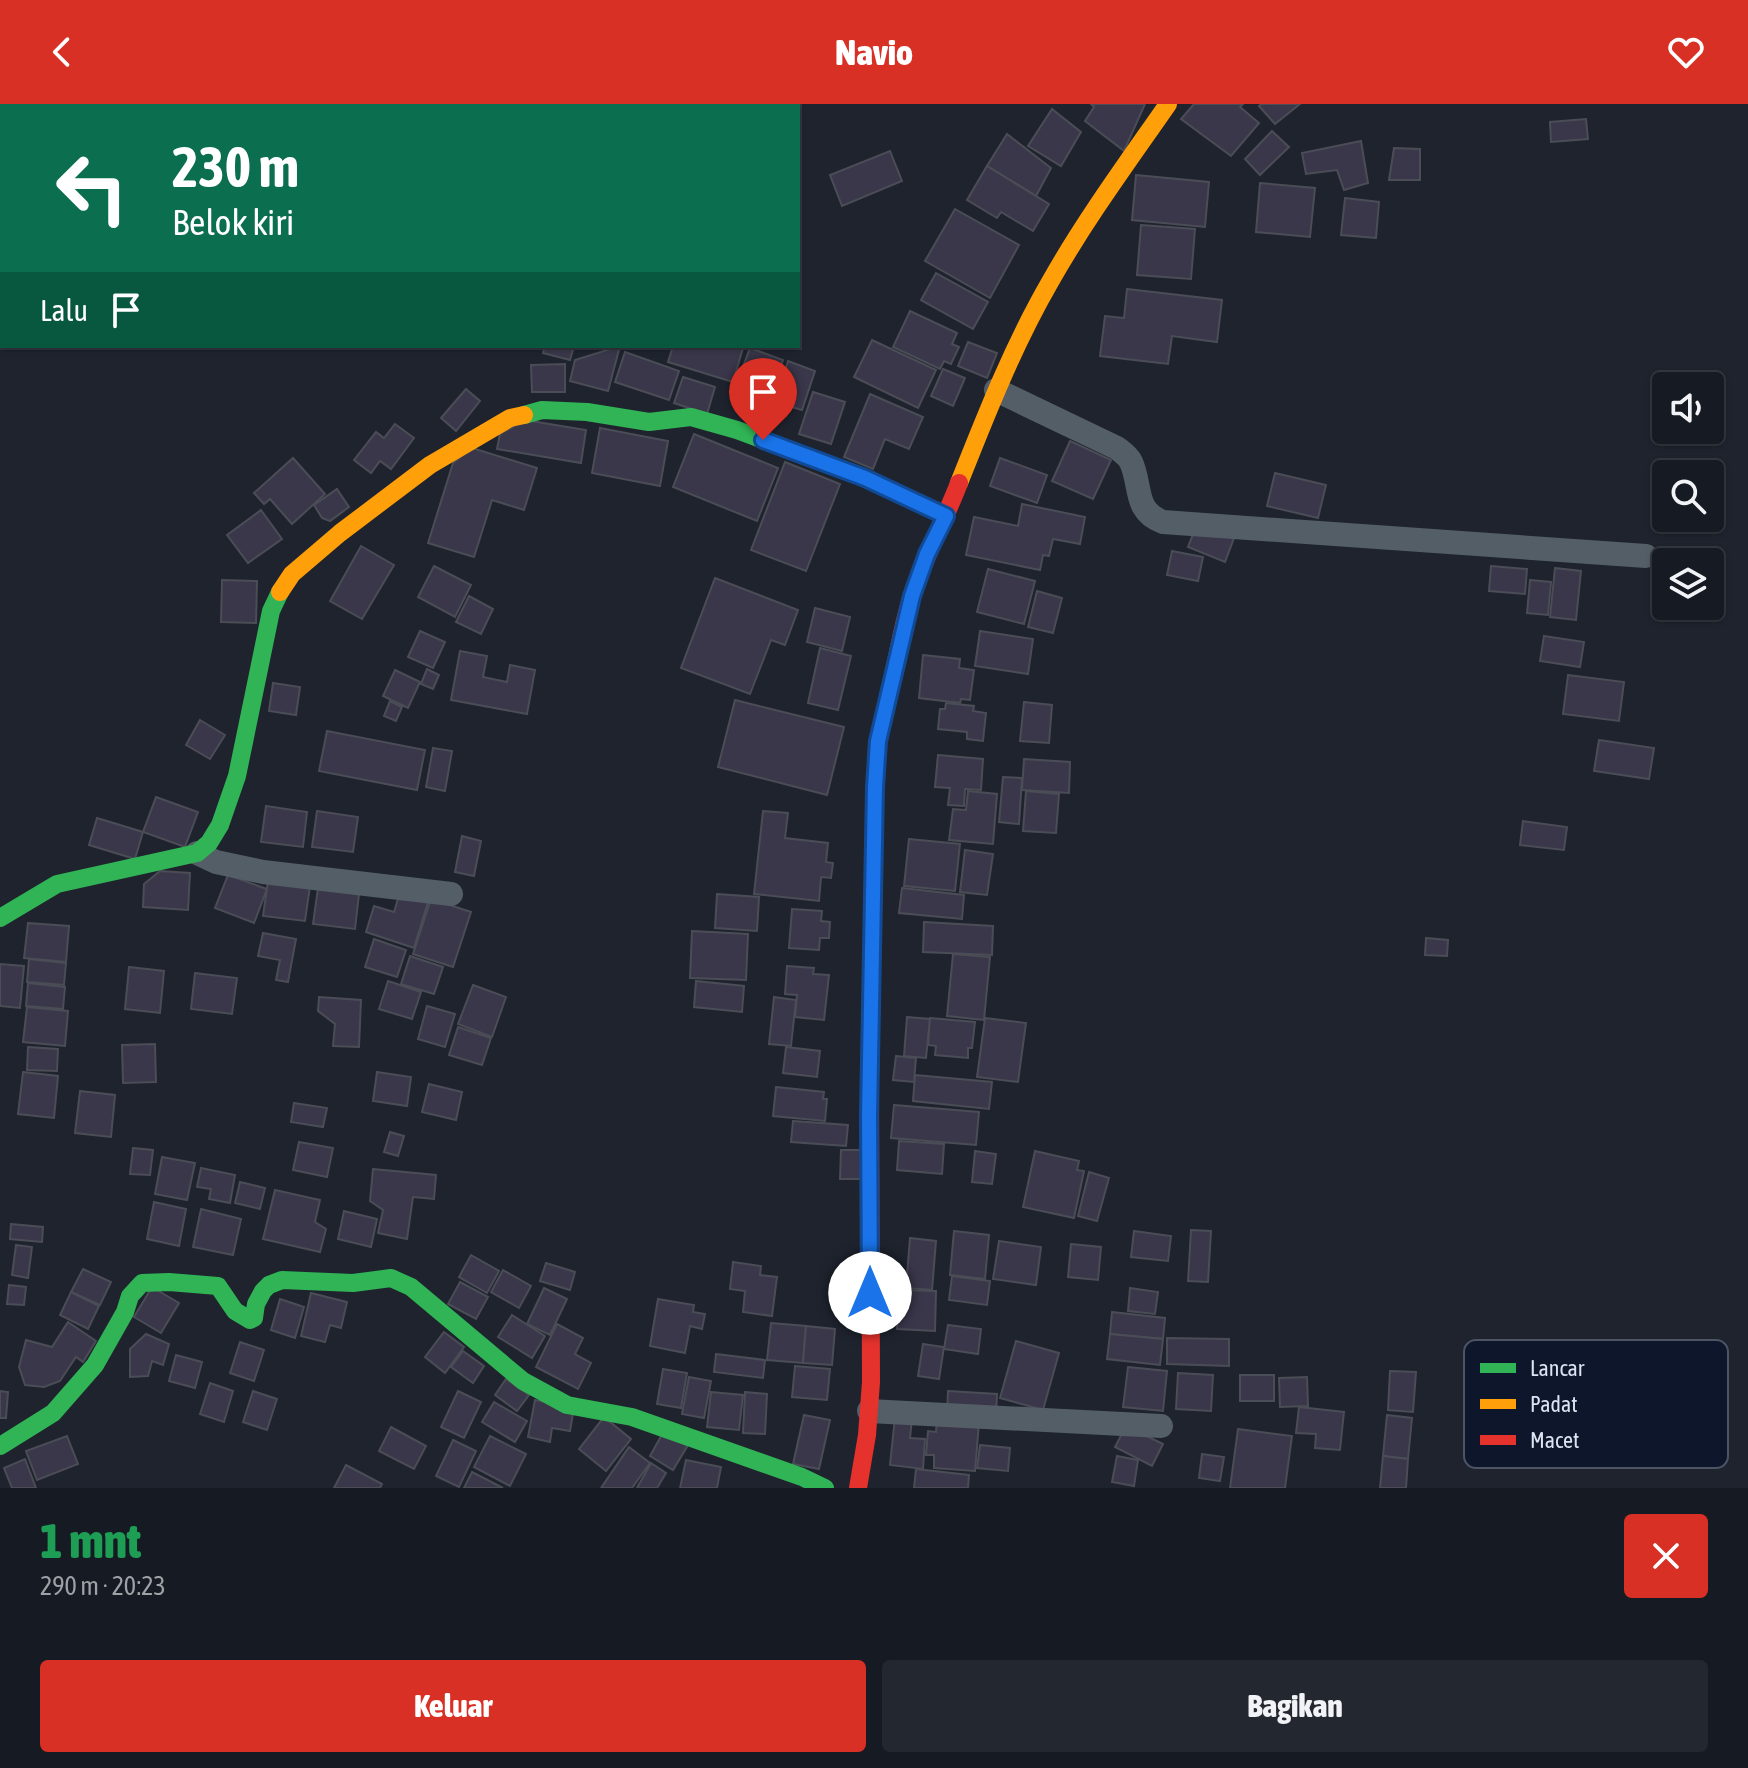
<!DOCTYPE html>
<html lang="id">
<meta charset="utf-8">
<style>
:root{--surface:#161a22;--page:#23272f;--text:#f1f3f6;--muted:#9ea1a5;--line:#353840;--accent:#d93025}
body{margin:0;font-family:"Asap Condensed",sans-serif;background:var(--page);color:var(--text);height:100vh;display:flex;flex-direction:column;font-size:30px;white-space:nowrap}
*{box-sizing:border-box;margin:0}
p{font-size:26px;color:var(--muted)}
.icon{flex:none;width:44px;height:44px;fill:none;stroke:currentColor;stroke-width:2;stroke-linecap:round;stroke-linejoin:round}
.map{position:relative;height:1384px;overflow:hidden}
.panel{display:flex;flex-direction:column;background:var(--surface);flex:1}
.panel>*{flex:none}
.hud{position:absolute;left:0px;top:0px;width:800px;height:244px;box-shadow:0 2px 6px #0004,0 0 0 2px var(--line);background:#0b6e4f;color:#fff;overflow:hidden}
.controls{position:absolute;left:1652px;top:268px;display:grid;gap:16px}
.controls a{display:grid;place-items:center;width:72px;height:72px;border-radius:8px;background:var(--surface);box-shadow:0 2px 6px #0004,0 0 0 2px var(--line);font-size:40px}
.pin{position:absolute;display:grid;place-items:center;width:68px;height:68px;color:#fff;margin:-82px -34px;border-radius:50% 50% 50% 0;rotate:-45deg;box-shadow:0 0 8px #0007}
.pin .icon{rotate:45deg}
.me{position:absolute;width:88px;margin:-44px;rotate:0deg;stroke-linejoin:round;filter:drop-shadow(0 0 6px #0008)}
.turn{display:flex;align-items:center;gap:28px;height:168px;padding:0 40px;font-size:36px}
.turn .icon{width:104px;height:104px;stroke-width:2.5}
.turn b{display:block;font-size:56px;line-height:68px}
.then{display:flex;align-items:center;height:76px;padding:0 40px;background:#0003;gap:16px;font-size:30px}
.round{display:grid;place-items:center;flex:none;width:84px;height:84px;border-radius:8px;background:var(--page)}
.overview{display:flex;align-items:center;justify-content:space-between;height:136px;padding:0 40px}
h1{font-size:48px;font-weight:800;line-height:60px;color:#1e9e55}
.primary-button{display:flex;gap:16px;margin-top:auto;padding:16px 40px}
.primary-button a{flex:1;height:92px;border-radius:8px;background:var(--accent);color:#fff;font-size:32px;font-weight:800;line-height:92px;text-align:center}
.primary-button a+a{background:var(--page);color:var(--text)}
header{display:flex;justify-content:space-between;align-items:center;height:104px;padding:0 40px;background:var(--accent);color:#fff;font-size:36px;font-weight:800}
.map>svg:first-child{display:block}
</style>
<header><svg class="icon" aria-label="back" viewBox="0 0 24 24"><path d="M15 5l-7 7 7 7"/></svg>Navio<svg class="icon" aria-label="heart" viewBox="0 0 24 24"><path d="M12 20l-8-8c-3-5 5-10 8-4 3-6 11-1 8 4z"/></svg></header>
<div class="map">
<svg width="1748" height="1384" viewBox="0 0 1748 1384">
<rect width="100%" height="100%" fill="#1e232e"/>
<!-- building -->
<g fill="#3a374b" stroke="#4b4d56" stroke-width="2">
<polygon points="1091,0 1145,0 1124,47 1085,17 1094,3"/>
<polygon points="1194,0 1243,0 1240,3 1259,19 1231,52 1181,15"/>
<polygon points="1261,0 1300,0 1275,20 1259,2"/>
<polygon points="1052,5 1081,28 1061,62 1028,42"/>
<polygon points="1586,15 1588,35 1551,38 1550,18"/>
<polygon points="1272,27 1289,43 1260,71 1245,55"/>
<polygon points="1007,30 1051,64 1036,92 987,62"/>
<polygon points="1361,37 1368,79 1344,86 1337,66 1306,70 1302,49"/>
<polygon points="1394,44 1420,45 1420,76 1389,76"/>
<polygon points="890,47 902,77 842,102 830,71"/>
<polygon points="987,62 1049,100 1033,127 1001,108 997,114 967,96"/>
<polygon points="1136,71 1209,78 1205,123 1132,116"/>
<polygon points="1260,79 1315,84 1310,133 1256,128"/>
<polygon points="1345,94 1379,98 1376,134 1341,131"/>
<polygon points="955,105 1019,141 990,194 925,157"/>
<polygon points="1141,121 1195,125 1191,175 1137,171"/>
<polygon points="936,169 988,198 973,225 921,196"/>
<polygon points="1127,185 1222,196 1217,238 1172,232 1168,260 1100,252 1105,212 1124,214"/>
<polygon points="910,207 957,229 952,240 959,243 951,260 944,257 940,265 893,243"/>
<polygon points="872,236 936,266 918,304 854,273"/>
<polygon points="968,238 997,249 987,274 958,262"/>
<polygon points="545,242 574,242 570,256 543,249"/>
<polygon points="620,242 608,287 570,277 575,256"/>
<polygon points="673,242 736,242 743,244 733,278 668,258"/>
<polygon points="750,244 783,256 769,296 735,284"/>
<polygon points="625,248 679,267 669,296 615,278"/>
<polygon points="788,257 815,267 802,306 775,298"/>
<polygon points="565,260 565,288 532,288 531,261"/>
<polygon points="943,265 965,274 953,302 931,292"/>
<polygon points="683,273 715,283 707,310 674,299"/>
<polygon points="466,285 480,297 456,327 441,314"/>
<polygon points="813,288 845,298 831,340 799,330"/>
<polygon points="870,290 923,313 909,345 885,335 873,365 844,353"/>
<polygon points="525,316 586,326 581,359 497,345 500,330"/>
<polygon points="395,320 414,334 391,365 380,357 371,369 354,356 376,328 384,334"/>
<polygon points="600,324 668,337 660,382 592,369"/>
<polygon points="694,330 778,364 757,417 673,383"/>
<polygon points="1070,337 1111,356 1093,395 1052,377"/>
<polygon points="472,344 537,364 524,406 492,396 474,453 428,439 453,359"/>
<polygon points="293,354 325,390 292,420 270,395 264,400 254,389"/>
<polygon points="1000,354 1047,371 1037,399 990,382"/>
<polygon points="785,358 840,380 806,467 751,446"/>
<polygon points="1275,369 1326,381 1318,414 1267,402"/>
<polygon points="337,385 349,403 330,417 322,414 314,401"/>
<polygon points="1022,400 1085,413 1080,440 1053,435 1049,452 1043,451 1040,466 966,451 974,413 1018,422"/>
<polygon points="261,406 282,435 248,459 227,431"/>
<polygon points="1197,420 1234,434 1225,458 1188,443"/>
<polygon points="361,442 394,461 362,515 330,497"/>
<polygon points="1172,447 1203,453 1198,477 1167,471"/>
<polygon points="434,462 471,481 455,513 418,493"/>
<polygon points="1491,462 1527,465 1525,490 1489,487"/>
<polygon points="1555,464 1581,467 1576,516 1550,513"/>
<polygon points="988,465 1035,477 1024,520 977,508"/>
<polygon points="715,474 798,506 785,541 771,536 750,590 681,564"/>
<polygon points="222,476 257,477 256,519 221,518"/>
<polygon points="1530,476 1551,478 1548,511 1527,509"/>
<polygon points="1037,487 1062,494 1053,529 1028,523"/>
<polygon points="469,492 493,505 481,530 456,518"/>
<polygon points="815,504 850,513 842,547 807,538"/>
<polygon points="420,527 445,538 433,564 408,553"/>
<polygon points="980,527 1033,535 1028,570 975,562"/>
<polygon points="1544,532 1584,538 1580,563 1540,557"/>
<polygon points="820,544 851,552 838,606 808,599"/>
<polygon points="460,547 487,552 483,573 507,578 510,561 535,566 527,610 451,596"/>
<polygon points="923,551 960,555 959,564 974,566 970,596 961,595 960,599 919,594"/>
<polygon points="427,565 439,571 433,585 421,580"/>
<polygon points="395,566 420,578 408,604 383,592"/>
<polygon points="1568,571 1624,578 1619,617 1563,610"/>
<polygon points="273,579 300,583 296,611 269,607"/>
<polygon points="735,596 844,623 827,691 718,663"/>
<polygon points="390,597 402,603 396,617 384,612"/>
<polygon points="1024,598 1052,601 1049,639 1020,637"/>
<polygon points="946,599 974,602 973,607 986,609 983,637 967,635 967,628 938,625 940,605 945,605"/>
<polygon points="200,616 225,631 210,655 186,641"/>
<polygon points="327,627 425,646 417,686 319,667"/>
<polygon points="1599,636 1654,644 1649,675 1594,667"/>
<polygon points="433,644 452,647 445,687 426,683"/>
<polygon points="938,651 983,655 981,686 965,685 964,702 948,701 950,684 935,683"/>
<polygon points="1024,655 1070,658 1069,689 1022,686"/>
<polygon points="1003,673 1022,674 1019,720 999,718"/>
<polygon points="968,687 997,690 993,740 949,736 953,705 966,706"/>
<polygon points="1026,687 1059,690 1056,729 1023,727"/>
<polygon points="156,693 198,708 185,743 143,728"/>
<polygon points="266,702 307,708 303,743 261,738"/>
<polygon points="317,707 358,713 353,748 312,743"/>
<polygon points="763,707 788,709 785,734 828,739 826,758 833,759 831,774 821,773 819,797 754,790"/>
<polygon points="97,714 143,728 135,755 89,741"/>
<polygon points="1523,717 1567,723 1564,746 1520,741"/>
<polygon points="462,732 481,737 474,772 455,768"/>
<polygon points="909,735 960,740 955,787 904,782"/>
<polygon points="965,746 993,750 987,791 960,788"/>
<polygon points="160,767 190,769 188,806 143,803 144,780"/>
<polygon points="228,771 267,785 254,819 215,804"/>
<polygon points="268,777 310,782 305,817 263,812"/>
<polygon points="318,784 359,790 355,825 313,820"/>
<polygon points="902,784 964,791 962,815 899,809"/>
<polygon points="400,788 428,798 414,844 366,828 374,802 394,808"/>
<polygon points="717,790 759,793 757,827 715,824"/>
<polygon points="431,795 471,808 453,863 413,850"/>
<polygon points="792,805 822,807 821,817 830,818 829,834 820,834 819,846 789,844"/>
<polygon points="924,818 993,822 992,851 923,848"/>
<polygon points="28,819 69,822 66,858 24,854"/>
<polygon points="692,827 748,830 746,876 690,874"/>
<polygon points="263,829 296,835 288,878 276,876 280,856 258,852"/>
<polygon points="1426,834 1448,836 1447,852 1425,851"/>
<polygon points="374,835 406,846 397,873 365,863"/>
<polygon points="953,850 990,853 984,916 947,912"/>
<polygon points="410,852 443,863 434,890 401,880"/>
<polygon points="29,855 66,859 64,881 27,878"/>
<polygon points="0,860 24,862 20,904 0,902"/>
<polygon points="787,862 814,864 813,870 829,871 824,916 795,913 797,891 785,890"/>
<polygon points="129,863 164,867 160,909 125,905"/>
<polygon points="195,869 237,874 232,910 191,905"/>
<polygon points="388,877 421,888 412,915 379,905"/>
<polygon points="696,877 744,882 742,908 694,903"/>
<polygon points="28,879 65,883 63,905 26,902"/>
<polygon points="473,881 506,893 492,933 458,920"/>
<polygon points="319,893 361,896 359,943 333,942 335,920 318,907"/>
<polygon points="774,893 796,896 791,942 769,940"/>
<polygon points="427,902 455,910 445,943 418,935"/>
<polygon points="27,903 68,907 65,942 23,938"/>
<polygon points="907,913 930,915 926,954 904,952"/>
<polygon points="930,914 975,918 972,944 968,944 968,954 935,951 936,942 928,941"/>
<polygon points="985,914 1026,919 1018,978 977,973"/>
<polygon points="458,923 491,934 482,961 449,951"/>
<polygon points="155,940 156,978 123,979 122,941"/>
<polygon points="28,943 58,945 57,967 27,966"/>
<polygon points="786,943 820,947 817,973 783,969"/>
<polygon points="896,952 916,954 914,978 893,976"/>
<polygon points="23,968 58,972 54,1014 18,1010"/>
<polygon points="377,968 411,973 407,1002 373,997"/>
<polygon points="915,971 992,978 989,1005 913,997"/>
<polygon points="429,980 462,988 456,1016 422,1008"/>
<polygon points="776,983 824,988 823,995 827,995 825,1017 773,1012"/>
<polygon points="80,987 115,991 111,1033 75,1029"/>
<polygon points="294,999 327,1004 323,1023 291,1018"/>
<polygon points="894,1001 979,1008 976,1041 891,1034"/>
<polygon points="793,1017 848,1021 846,1042 791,1038"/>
<polygon points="390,1028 404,1032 398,1052 384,1048"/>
<polygon points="899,1037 944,1040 942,1070 897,1066"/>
<polygon points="299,1038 333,1044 327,1073 293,1066"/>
<polygon points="133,1044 153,1046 150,1071 130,1070"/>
<polygon points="841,1046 863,1046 863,1075 840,1075"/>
<polygon points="975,1047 996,1050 992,1080 972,1078"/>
<polygon points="1035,1047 1079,1057 1077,1066 1084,1067 1074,1114 1023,1103"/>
<polygon points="162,1053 195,1059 187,1096 155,1090"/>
<polygon points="201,1064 235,1071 230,1099 209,1095 211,1085 197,1083"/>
<polygon points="373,1065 436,1071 434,1095 413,1093 407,1135 378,1129 383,1106 370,1097"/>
<polygon points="1089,1068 1109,1074 1097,1117 1078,1112"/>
<polygon points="240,1078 265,1084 260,1105 235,1099"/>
<polygon points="275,1086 320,1096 315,1118 326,1125 320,1148 263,1135"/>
<polygon points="154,1098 186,1105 179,1142 147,1135"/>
<polygon points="201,1105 241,1115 233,1151 193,1143"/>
<polygon points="344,1107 377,1115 371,1143 338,1135"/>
<polygon points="11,1120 43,1123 42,1138 10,1135"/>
<polygon points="1191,1126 1211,1127 1208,1178 1188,1177"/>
<polygon points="954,1127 989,1131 985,1175 950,1171"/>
<polygon points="1134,1127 1171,1132 1168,1157 1131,1153"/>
<polygon points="910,1134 936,1137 932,1186 906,1184"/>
<polygon points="999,1137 1041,1143 1036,1181 993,1175"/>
<polygon points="1071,1140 1101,1143 1098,1176 1068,1173"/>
<polygon points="16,1141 32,1143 28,1174 12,1171"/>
<polygon points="471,1151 499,1167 487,1189 459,1173"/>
<polygon points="733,1158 761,1162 760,1171 777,1173 772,1212 743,1208 745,1187 730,1185"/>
<polygon points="546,1159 575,1168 570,1186 540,1177"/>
<polygon points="83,1165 111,1178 100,1201 71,1188"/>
<polygon points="503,1166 531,1182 519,1204 491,1188"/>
<polygon points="952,1172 990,1177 987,1201 949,1196"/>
<polygon points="460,1178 488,1193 476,1215 448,1200"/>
<polygon points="9,1181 26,1183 24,1201 7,1200"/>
<polygon points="152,1183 179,1199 161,1229 134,1213"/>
<polygon points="544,1184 567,1195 550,1231 527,1220"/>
<polygon points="1130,1184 1158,1188 1155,1210 1128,1207"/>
<polygon points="899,1186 936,1187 935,1227 897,1225"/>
<polygon points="71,1188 99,1202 88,1225 60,1211"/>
<polygon points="311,1189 347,1198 341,1224 330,1221 325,1238 301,1232"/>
<polygon points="280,1195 304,1203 295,1234 271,1226"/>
<polygon points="658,1195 694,1201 693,1208 705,1210 702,1225 690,1222 685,1249 650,1242"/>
<polygon points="1112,1208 1165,1214 1163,1235 1110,1230"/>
<polygon points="512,1211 545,1232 532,1254 498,1233"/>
<polygon points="68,1218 96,1237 83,1258 76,1253 60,1277 44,1283 25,1281 19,1263 26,1236 52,1243"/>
<polygon points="771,1219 806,1222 803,1259 767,1256"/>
<polygon points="557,1220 583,1234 575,1250 591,1259 578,1285 536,1263"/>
<polygon points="948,1221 981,1225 978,1250 944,1245"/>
<polygon points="806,1222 835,1225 832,1261 803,1259"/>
<polygon points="444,1228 464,1243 445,1269 425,1253"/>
<polygon points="146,1230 169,1240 163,1261 152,1257 148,1272 130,1273 130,1245"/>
<polygon points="1110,1230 1163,1235 1160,1261 1107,1255"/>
<polygon points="1167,1234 1229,1235 1229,1262 1167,1260"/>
<polygon points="1016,1237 1059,1249 1043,1306 1000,1294"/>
<polygon points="240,1238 264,1246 254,1277 230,1269"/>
<polygon points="923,1240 944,1243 939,1275 918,1272"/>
<polygon points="463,1247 484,1262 473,1279 451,1263"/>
<polygon points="716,1250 765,1256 763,1274 714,1268"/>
<polygon points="176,1251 202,1258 195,1284 169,1277"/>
<polygon points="795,1262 830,1265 827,1296 792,1293"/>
<polygon points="1128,1263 1167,1267 1163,1307 1123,1303"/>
<polygon points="663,1265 687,1269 681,1304 657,1300"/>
<polygon points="1390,1267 1416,1268 1413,1308 1388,1306"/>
<polygon points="1178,1269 1213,1271 1211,1307 1176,1305"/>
<rect x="1240" y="1271" width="34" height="26"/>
<polygon points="689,1273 711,1277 704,1314 682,1310"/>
<polygon points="1307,1273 1308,1302 1280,1303 1279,1274"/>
<polygon points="506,1275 529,1291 517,1307 495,1291"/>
<polygon points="210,1279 233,1287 224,1318 200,1310"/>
<polygon points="0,1287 8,1288 6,1314 0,1314"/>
<polygon points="253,1287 277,1295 267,1326 243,1318"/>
<polygon points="458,1287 481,1298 464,1334 441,1323"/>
<polygon points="948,1287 997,1290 996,1313 947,1310"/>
<polygon points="711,1288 743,1291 739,1326 707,1323"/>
<polygon points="745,1288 767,1290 765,1330 743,1329"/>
<polygon points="535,1296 574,1303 570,1327 552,1324 550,1338 528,1333"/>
<polygon points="494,1298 527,1317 515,1338 482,1318"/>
<polygon points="1299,1303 1344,1308 1340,1346 1315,1344 1316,1330 1296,1329"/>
<polygon points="804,1311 830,1316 819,1365 793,1360"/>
<polygon points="1387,1311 1412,1314 1408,1355 1383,1352"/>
<polygon points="604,1313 631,1335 606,1367 579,1345"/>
<polygon points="895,1313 912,1315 910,1334 925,1335 923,1365 890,1361"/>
<polygon points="937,1316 979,1319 975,1367 934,1364 934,1351 926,1351 928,1327 936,1328"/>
<polygon points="1126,1322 1163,1340 1152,1362 1115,1343"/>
<polygon points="391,1323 426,1342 414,1365 379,1347"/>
<polygon points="1238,1325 1292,1332 1285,1384 1230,1384"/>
<polygon points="664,1327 688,1341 673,1366 650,1352"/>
<polygon points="67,1332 78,1360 37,1376 26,1347"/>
<polygon points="490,1332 526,1350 510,1382 474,1363"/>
<polygon points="453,1336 476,1347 459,1383 436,1372"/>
<polygon points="980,1341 1010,1344 1008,1367 977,1364"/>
<polygon points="629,1343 650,1359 632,1384 601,1384"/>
<polygon points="1202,1350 1224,1353 1220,1377 1199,1374"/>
<polygon points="1117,1352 1138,1356 1134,1382 1112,1378"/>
<polygon points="1383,1352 1408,1355 1406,1384 1380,1384"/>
<polygon points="25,1355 36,1384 12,1384 4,1364"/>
<polygon points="686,1356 721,1363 717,1384 680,1384"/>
<polygon points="651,1359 666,1369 657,1384 637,1384"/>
<polygon points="346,1361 382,1380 380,1384 334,1384"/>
<polygon points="916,1365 969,1371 968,1384 914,1384"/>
<polygon points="472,1368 503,1384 464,1384"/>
</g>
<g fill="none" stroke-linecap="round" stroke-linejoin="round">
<!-- street -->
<g stroke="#535e67" stroke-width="24">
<path d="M 996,286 L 1117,344 C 1122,348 1128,352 1131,358 C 1142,382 1133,407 1163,418 L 1646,452"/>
<polyline points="197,749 216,758 263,768 451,790"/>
<polyline points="869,1307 1161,1322"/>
</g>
<!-- fast -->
<g stroke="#30b455" stroke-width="18">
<polyline points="524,311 542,306 587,308 649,318 691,313 737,326 865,374 946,412"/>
<polyline points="0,814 57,780 197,749 209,739 220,721 237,672 271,507 280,488"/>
<polyline points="0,1342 53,1309 95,1261 125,1208 130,1192 142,1179 169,1178 218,1182 235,1207 250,1216 254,1214 256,1200 263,1187 269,1181 282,1176 353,1179 391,1174 411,1183 523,1277 567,1301 632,1313 802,1373 825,1384"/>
</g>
<!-- slow -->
<g stroke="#ff9f0a" stroke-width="18">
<path d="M 959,379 C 986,311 1013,242 1050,178 C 1085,116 1127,59 1168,0"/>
<polyline points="280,488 292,470 340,429 430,361 510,314 524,311"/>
<polyline points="870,974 875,683 878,637 889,591"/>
</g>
<!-- jam -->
<g stroke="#e5322d" stroke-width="18">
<path d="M 889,591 C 897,557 902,521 913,488 C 926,450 945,416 959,379"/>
<polyline points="858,1384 867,1331 871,1278 870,974"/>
</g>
</g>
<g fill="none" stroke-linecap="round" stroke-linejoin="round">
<!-- route casing -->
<g stroke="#114b97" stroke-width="20">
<polyline id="route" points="763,336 865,374 946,412 927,450 912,492 878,637 875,683 869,1011 870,1189"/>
</g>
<!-- route -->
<use href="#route" stroke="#1a73e8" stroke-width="14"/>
</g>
<!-- legend -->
<rect x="1464" y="1236" width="264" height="128" rx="12" fill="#0e162b" stroke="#4c5466" stroke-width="2"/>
<rect x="1480" y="1259" width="36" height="10" fill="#30b455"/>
<rect x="1480" y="1295" width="36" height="10" fill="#ff9f0a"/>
<rect x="1480" y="1331" width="36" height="10" fill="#e5322d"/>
<g font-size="22" fill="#dce3f1">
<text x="1530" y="1272">Lancar</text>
<text x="1530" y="1308">Padat</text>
<text x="1530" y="1344">Macet</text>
</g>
</svg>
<div class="controls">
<a><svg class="icon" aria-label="sound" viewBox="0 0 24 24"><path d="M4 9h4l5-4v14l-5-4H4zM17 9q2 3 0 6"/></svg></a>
<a><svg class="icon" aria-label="search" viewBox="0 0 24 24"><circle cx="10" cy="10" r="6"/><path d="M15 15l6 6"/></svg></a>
<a><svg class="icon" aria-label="layers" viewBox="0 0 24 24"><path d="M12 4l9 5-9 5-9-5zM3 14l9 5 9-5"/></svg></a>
</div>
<div class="pin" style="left:763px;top:336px;background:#d93025"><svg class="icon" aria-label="arrive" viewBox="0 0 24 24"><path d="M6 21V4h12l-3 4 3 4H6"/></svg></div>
<svg class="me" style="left:870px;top:1189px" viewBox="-20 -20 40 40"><circle r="19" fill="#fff"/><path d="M0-13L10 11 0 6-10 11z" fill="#1a73e8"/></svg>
<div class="hud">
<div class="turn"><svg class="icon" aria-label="left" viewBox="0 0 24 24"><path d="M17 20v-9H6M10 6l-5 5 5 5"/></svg><div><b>230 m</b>Belok kiri</div></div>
<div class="then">Lalu<svg class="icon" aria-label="arrive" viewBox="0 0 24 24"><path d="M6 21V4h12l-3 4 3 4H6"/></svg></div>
</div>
</div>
<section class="panel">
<div class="overview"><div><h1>1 mnt</h1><p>290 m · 20:23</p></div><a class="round" style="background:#d93025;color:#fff"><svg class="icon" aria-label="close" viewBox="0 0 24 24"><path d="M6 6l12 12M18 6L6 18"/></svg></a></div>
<div class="primary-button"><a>Keluar</a><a>Bagikan</a></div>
</section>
